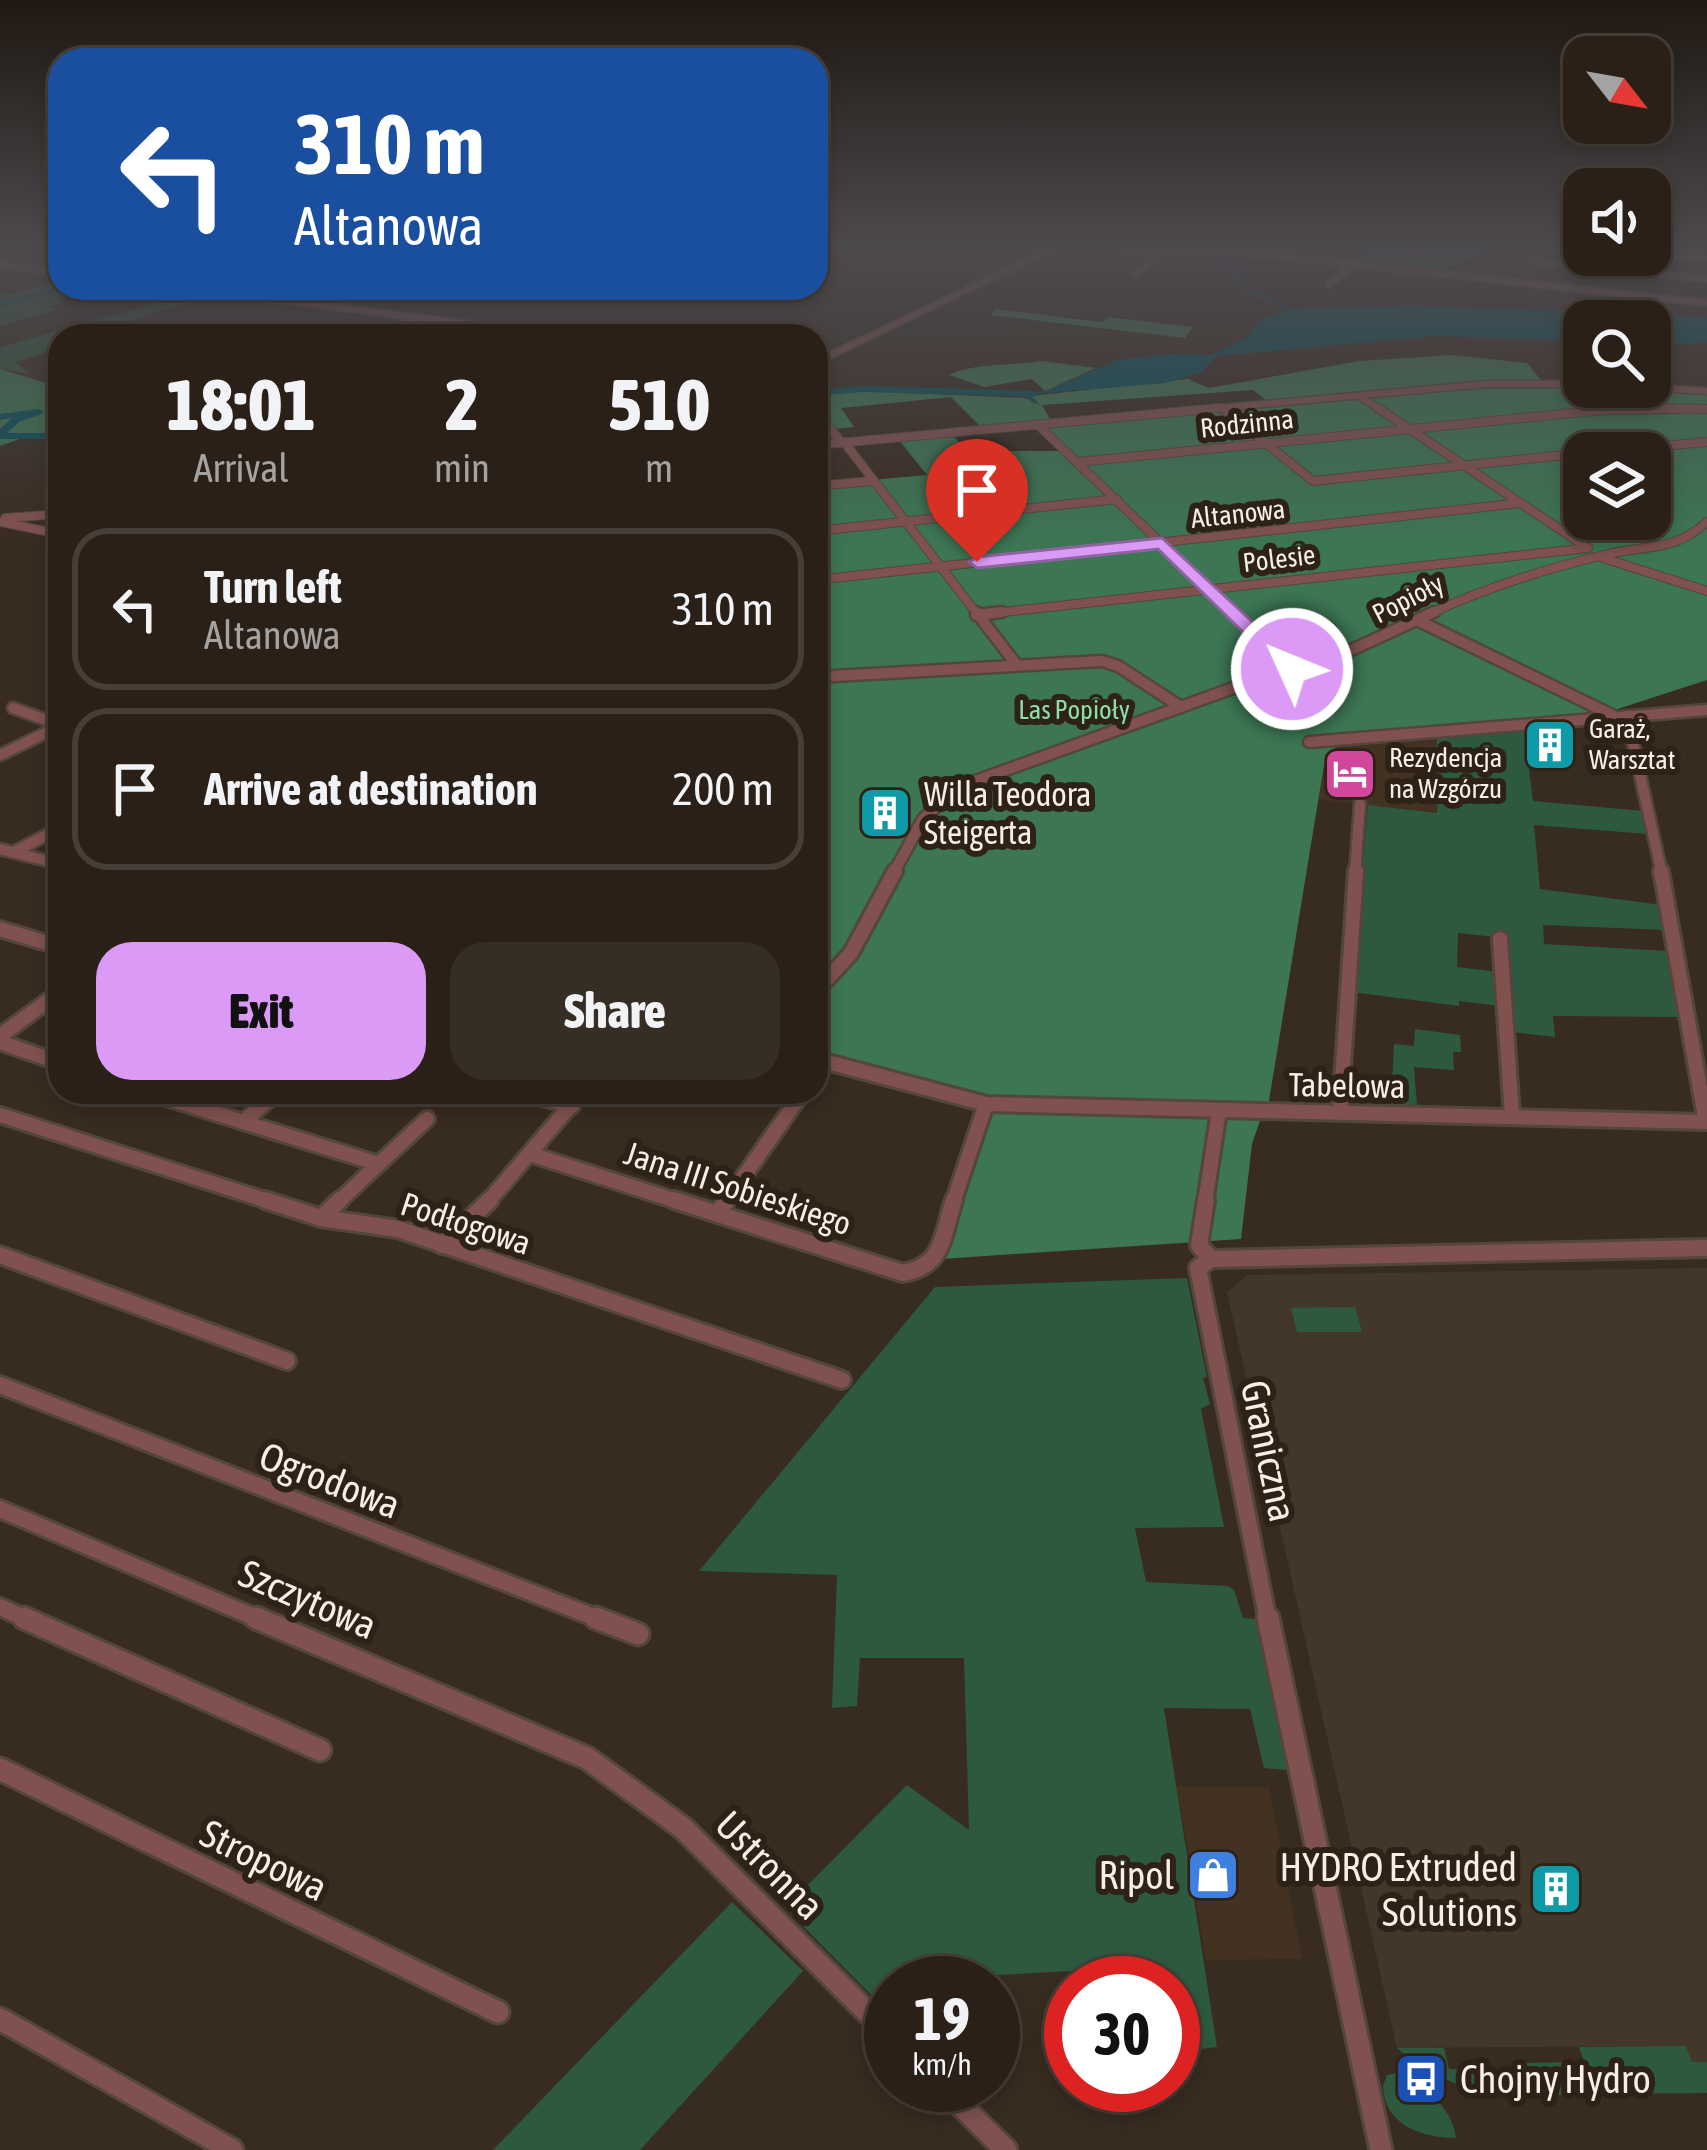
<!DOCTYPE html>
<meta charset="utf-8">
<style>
:root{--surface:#2a2018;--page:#362d25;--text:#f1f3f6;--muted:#a5a3a2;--line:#463e37;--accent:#da9af6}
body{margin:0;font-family:"Asap Condensed",sans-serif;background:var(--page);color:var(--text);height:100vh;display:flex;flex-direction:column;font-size:45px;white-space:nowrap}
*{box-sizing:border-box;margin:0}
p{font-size:39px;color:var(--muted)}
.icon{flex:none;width:66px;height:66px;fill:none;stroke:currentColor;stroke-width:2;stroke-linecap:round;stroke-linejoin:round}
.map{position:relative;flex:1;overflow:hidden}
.drawer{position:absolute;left:48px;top:324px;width:780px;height:780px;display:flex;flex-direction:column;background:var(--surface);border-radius:36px;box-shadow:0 6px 18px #0003,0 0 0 3px var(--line)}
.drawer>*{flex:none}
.banner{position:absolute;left:48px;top:48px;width:780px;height:252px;border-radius:36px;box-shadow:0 6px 18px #0003,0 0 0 3px var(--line);background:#1a4fa0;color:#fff;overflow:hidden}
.needle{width:78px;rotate:121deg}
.buttons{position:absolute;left:1563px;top:36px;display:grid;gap:24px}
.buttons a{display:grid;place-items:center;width:108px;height:108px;border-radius:24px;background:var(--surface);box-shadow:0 6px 18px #0003,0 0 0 3px var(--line);font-size:60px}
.speed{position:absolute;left:864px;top:1956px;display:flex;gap:24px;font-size:60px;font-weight:700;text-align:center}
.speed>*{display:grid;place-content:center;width:156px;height:156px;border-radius:50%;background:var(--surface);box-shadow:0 6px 18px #0003,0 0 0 3px var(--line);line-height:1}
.speed small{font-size:30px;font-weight:400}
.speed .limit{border:18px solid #d22;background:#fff;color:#111}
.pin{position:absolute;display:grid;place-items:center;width:102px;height:102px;color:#fff;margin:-123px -51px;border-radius:50% 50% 50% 0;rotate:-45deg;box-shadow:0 0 12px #0007}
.pin .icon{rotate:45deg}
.me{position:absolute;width:132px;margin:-66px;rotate:314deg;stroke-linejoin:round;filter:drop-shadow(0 0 9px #0008)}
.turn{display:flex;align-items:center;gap:42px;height:252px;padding:0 48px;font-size:54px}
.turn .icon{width:156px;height:156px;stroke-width:2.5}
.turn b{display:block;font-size:84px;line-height:102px}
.eta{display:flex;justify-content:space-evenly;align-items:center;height:204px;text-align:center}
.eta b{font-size:72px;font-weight:800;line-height:84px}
.primary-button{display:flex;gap:24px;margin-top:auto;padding:24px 48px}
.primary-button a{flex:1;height:138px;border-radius:36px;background:var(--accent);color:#111;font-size:48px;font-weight:800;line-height:138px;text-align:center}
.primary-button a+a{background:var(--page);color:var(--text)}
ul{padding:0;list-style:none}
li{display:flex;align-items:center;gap:36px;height:162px;margin:0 24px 18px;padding:0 24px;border:6px solid var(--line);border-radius:36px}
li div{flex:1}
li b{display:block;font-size:45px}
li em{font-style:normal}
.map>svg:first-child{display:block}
</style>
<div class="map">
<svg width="1707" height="2150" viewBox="0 0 1707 2150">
<rect width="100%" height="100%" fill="#382b20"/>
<!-- built -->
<g fill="#433221">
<polygon points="1437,736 1437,813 1306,798 1310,745"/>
<polygon points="1177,1787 1269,1787 1302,1959 1206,1960"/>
</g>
<!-- industrial -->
<polygon fill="#433729" points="1707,1268 1707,2062 1692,2062 1686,2046 1397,2048 1227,1292 1248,1275"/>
<!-- green -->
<g fill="#2d5a3f">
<polygon points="60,280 60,288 84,288 62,294 68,297 59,300 63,303 49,307 55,310 0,326 0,293 12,294"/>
<polygon points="198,292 216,294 128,321 136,324 98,336 60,336 60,348 15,362 30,374 0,369 0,347"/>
<polygon points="1524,727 1533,801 1643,811 1647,834 1534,825 1540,889 1662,905 1665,930 1543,925 1544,944 1669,951 1683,1017 1553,1016 1555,1037 1512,1032 1505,938 1458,933 1457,967 1499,972 1500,1006 1459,1001 1459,1006 1352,992 1368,805 1437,813 1437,736"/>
<polygon points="1415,1029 1460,1035 1461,1052 1453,1052 1454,1070 1414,1067 1417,1107 1391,1105 1394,1044 1414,1046"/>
<polygon points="1187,1278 1207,1377 1203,1378 1210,1404 1201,1409 1224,1527 1135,1528 1146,1582 1228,1586 1234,1590 1243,1618 1255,1619 1288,1770 1264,1768 1250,1709 1164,1708 1217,2047 1173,2052 1173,1983 1092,1983 1090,1970 982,1976 981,1983 891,1983 891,2015 785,1908 907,1785 969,1830 964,1658 860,1658 857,1706 832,1708 837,1575 699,1571 935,1287"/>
<polygon points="1355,1307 1362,1332 1297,1332 1291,1308"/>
<polygon points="732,1902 803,1971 640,2150 493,2150"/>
<polygon points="1686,2046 1692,2062 1707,2062 1707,2093 1595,2094 1579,2047"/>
<polygon points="1397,2048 1444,2048 1449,2069 1474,2069 1481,2094 1433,2074 1434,2068 1420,2061 1413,2062"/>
<polygon points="1575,2062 1585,2095 1533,2095 1523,2063"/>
<path d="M 1397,2073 C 1424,2087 1452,2106 1456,2138 C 1422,2138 1384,2125 1383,2086 L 1387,2075 Z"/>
</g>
<!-- forest -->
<g fill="#3c7653" fill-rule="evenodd">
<polygon points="1373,249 1490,249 1441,271 1354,263"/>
<polygon points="996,309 1102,322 1109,317 1193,327 1185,338 990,315"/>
<path d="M 1453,355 L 1527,363 L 1545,385 L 1707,394 L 1707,680 L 1599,715 L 1344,735 L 1324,765 L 1268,1107 L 980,1101 L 816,1056 L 816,485 L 927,475 L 899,440 L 954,436 L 966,451 L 1068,451 L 1046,428 L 1274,406 L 1253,390 L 1042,405 L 1051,421 L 982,428 L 951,397 L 841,408 L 854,427 L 834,429 L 816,404 L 816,395 L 863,391 L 1025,398 L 1040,405 L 1031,396 L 1188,379 L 1209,388 L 1359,361 ZM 1584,453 L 1650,453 L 1650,519 L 1584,519 Z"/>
<path d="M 1041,361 L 1096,368 L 1045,391 L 1032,379 L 984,387 L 949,375 C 973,363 1013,366 1041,361 Z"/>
<polygon points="0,369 60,387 60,438 28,436 0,446"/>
<polygon points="990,1107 1262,1115 1252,1144 1241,1239 941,1259"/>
</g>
<!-- water -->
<path fill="#05505a" d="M 1412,306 C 1511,309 1608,311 1707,318 L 1707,343 L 1650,345 L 1650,321 L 1584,321 L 1584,341 L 1436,336 L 1216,356 L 1202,372 L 1165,383 L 1009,396 L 1045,391 L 1118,360 L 1171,354 L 1212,355 L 1246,338 L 1258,321 L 1291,308 Z"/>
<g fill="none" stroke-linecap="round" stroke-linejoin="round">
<!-- stream -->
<g stroke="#05505a" stroke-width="3">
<polyline points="1223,257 1249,292 1285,306"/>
<polyline points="0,305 60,288"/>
<polyline points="1028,396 1034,402"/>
</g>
<!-- river -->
<g fill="#05505a" fill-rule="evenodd">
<polygon points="863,386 1033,391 1038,394 1033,397 863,392 816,396 816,390"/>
<polygon points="39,409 44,412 42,414 19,422 7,433 60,433 60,439 0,439 0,429 12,418 0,420 0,414"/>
</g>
<!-- minor-far5 casing -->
<g stroke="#53463c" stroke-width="9">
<g id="minor-far5">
<polyline points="1122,249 1270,255 1707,303"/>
<polyline points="1650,253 1707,258"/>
<polyline points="1533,261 1707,279"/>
<polyline points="0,264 60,272"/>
<polyline points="1406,269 1417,249"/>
<polyline points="1135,275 1161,253"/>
<polyline points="1329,285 1353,263"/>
<polyline points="185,288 566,336"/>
<polyline points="367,336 413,320"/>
<polyline points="816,362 1052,249"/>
<polyline points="1633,387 1707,391"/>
<polyline points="1359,396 1382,411"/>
<polyline points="1222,408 1226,411"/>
<polyline points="1186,411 1486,384 1584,384"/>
<polyline points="1592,411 1707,409"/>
</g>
</g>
<!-- minor-far4 casing -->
<g stroke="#53463c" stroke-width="10">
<g id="minor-far4">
<polyline points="1222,408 1313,481 1584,453"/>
<polyline points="1378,408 1585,546"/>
<polyline points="1653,408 1707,409"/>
<polyline points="816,410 842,443"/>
<polyline points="1038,425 1236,615"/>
<polyline points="844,442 978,615"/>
<polyline points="816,445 1219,408"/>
<polyline points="1585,453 1707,442"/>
<polyline points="1078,462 1623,408"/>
<polyline points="816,486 872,481"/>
<polyline points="50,514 59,480"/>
<polyline points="5,518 60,514"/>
<polyline points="0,522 60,534"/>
<polyline points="816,531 1117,499"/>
<polyline points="1603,558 1707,591"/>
<polyline points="816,580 1521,503"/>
<polyline points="976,615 1588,548"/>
<path d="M 1427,615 C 1483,589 1544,569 1604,555 C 1646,544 1672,553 1707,522"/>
</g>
</g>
<!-- minor-far3 casing -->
<g stroke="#53463c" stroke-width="15">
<g id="minor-far3">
<polyline points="976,612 1016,664"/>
<polyline points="1233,612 1292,669"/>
<polyline points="976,615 1002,612"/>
<polyline points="1417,620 1612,715"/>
<polyline points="816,677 1102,661 1118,666 1181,707"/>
<polyline points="13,708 60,725"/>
<polyline points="1627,716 1662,874"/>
<polyline points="1309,742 1707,710"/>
<polyline points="0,755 60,726"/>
<polyline points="0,849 60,864"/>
<polyline points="14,852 60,828"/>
<polyline points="893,874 923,819 956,788 1236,687 1334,658 1434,612"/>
<polyline points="1355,874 1360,804"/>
</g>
</g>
<!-- minor-far2 casing -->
<g stroke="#53463c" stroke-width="20">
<g id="minor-far2">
<polyline points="1661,871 1706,1122"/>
<polyline points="0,929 60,947"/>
<polyline points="1500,939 1512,1116"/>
<polyline points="816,991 851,953 895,871"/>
<polyline points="0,1036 60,992"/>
<polyline points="0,1042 60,1063"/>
<polyline points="816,1059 986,1104 1707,1122"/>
<polyline points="147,1092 379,1164"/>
<polyline points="522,1092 572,1106"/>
<polyline points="1340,1111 1356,871"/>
<polyline points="0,1115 274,1203"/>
<polyline points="243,1122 277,1092"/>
<polyline points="533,1155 683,1203"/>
<polyline points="337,1203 427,1119"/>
<polyline points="487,1203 582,1092"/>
<polyline points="725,1203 803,1092"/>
<polyline points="953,1203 986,1104"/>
<polyline points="1205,1203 1219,1110"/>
</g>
</g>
<!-- minor-far1 casing -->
<g stroke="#53463c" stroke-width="22">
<g id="minor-far1">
<polyline points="265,1200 321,1218 398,1229 842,1380"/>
<path d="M 674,1200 L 903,1273 C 944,1266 942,1236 954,1200"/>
<polyline points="1206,1200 1199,1245 1211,1259"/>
<polyline points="718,1213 727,1200"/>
<polyline points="321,1218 340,1200"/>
<polyline points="442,1245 490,1200"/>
<polyline points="0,1255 287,1361"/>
<polyline points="0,1385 604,1621"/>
<polyline points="0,1509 263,1621"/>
<polyline points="0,1607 31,1621"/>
<polyline points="1268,1621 1198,1268 1211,1259 1707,1248"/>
</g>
</g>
<!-- minor casing -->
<g stroke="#53463c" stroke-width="27">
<g id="minor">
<polyline points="24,1618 320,1750"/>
<polyline points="256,1618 587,1758 683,1828 891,2036"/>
<polyline points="596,1618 638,1634"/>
<polyline points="1268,1618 1381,2150"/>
<polyline points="0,1769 498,2012"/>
<polyline points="0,2019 232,2150"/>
<polyline points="940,2085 1006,2150"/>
</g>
</g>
<!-- minor-far5 -->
<use href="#minor-far5" stroke="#80514f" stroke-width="6"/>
<!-- minor-far4 -->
<use href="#minor-far4" stroke="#80514f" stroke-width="8"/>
<!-- minor-far3 -->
<use href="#minor-far3" stroke="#80514f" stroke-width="10"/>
<!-- minor-far2 -->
<use href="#minor-far2" stroke="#80514f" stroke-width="14"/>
<!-- minor-far1 -->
<use href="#minor-far1" stroke="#80514f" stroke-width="16"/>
<!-- minor -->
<use href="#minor" stroke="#80514f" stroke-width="21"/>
</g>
<!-- sky -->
<linearGradient id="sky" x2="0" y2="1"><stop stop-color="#1f1812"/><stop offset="0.45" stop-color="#4d4a4e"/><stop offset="1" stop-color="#4d4a4e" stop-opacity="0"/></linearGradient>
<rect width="1707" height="550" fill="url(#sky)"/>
<!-- route -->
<polygon fill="#da9af6" stroke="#8e64a0" stroke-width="3" points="1162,538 1299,665 1299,673 1285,673 1158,549 977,568 969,562 977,557"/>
<!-- icons -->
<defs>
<g id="building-square" transform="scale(2.7)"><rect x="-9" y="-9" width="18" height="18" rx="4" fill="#0f9aa8" stroke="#2e2217"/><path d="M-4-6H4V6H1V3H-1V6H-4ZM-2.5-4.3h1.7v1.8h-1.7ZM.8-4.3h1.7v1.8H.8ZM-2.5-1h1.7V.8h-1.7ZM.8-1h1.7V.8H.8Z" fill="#fff"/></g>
<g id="hotel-square" transform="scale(2.7)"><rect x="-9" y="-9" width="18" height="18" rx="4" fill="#d1479c" stroke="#2e2217"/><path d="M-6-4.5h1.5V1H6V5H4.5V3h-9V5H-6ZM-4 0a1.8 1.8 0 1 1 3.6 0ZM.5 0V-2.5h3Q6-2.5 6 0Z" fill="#fff"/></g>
<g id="shop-square" transform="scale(2.7)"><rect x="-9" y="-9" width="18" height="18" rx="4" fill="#3f7fe0" stroke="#2e2217"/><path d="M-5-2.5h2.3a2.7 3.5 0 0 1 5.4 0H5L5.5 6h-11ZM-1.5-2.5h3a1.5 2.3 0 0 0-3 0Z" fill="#fff"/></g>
<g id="bus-square" transform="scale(2.7)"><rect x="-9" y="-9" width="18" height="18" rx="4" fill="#1a4fb4" stroke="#2e2217"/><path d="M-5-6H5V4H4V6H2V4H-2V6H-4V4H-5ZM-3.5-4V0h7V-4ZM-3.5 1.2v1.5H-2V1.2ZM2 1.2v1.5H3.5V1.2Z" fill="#fff"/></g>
</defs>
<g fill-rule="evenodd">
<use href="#building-square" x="1550" y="745"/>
<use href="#hotel-square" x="1350" y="774"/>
<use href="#building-square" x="885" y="813"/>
<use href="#shop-square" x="1213" y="1875"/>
<use href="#building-square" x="1556" y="1889"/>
<use href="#bus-square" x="1421" y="2079"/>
</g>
<g text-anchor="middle" stroke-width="12" stroke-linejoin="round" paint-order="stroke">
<!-- far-street labels -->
<g font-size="27" fill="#f7eee7" stroke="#2e2217">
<text transform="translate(1247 424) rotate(-6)" y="9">Rodzinna</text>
<text transform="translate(1238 514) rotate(-6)" y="9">Altanowa</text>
<text transform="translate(1279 559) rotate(-7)" y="9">Polesie</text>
<text transform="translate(1408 599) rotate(-27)" y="9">Popioły</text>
</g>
<!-- far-park labels -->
<g font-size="27" fill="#8adfa9" stroke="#2e2217">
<text x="1074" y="719">Las Popioły</text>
</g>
<!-- far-poi labels -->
<g font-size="27" fill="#f7eee7" stroke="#2e2217" text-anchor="start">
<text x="1589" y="738">Garaż,<tspan x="1589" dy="31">Warsztat</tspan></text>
<text x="1389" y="767">Rezydencja<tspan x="1389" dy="31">na Wzgórzu</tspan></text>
</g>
<!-- poi labels -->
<g font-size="33" fill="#f7eee7" stroke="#2e2217" text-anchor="start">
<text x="924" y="806">Willa Teodora<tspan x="924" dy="38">Steigerta</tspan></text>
</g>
<!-- street labels -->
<g font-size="33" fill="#f7eee7" stroke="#2e2217">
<text transform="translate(1347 1085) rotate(1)" y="12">Tabelowa</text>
<text transform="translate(738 1188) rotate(18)" y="12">Jana III Sobieskiego</text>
<text transform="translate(466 1223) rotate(18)" y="12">Podłogowa</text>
</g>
<!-- near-street labels -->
<g font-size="39" fill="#f7eee7" stroke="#2e2217">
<text transform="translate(1269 1451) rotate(78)" y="14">Graniczna</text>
<text transform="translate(330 1480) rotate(21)" y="14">Ogrodowa</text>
<text transform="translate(308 1599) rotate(23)" y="14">Szczytowa</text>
<text transform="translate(264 1860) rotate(26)" y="14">Stropowa</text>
<text transform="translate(770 1865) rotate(45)" y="14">Ustronna</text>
</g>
<!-- near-poi labels -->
<g font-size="39" fill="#f7eee7" stroke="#2e2217" text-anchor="end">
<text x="1517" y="1881">HYDRO Extruded<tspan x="1517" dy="45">Solutions</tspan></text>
<text x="1174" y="1889">Ripol</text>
<text x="1460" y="2093" text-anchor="start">Chojny Hydro</text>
</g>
</g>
</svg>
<div class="buttons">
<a><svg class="needle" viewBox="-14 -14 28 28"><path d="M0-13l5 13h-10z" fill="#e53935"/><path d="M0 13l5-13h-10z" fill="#a5a3a2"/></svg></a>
<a><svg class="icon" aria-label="sound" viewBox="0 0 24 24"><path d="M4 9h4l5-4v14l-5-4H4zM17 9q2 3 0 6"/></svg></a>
<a><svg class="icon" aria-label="search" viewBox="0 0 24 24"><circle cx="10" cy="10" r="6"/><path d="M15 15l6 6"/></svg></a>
<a><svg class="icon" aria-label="layers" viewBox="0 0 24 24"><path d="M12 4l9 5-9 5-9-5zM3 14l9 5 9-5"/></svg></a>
</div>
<div class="speed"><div>19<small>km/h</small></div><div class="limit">30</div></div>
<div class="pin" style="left:977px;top:562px;background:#d93025"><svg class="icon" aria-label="arrive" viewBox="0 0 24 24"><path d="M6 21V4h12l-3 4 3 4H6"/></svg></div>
<svg class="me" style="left:1292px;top:669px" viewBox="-20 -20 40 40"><circle r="17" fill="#da9af6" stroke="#fff" stroke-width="3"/><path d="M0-11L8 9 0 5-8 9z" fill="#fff"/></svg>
<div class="banner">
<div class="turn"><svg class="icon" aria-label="left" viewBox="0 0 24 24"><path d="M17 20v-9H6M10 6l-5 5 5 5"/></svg><div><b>310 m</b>Altanowa</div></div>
</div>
<section class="drawer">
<div class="eta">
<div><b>18:01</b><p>Arrival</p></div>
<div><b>2</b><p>min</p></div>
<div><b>510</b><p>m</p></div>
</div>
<ul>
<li><svg class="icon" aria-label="left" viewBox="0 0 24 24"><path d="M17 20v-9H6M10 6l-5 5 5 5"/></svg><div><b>Turn left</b><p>Altanowa</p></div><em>310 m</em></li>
<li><svg class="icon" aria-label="arrive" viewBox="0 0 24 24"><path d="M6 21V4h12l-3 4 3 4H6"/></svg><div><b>Arrive at destination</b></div><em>200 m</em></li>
</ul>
<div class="primary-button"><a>Exit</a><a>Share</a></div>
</section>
</div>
